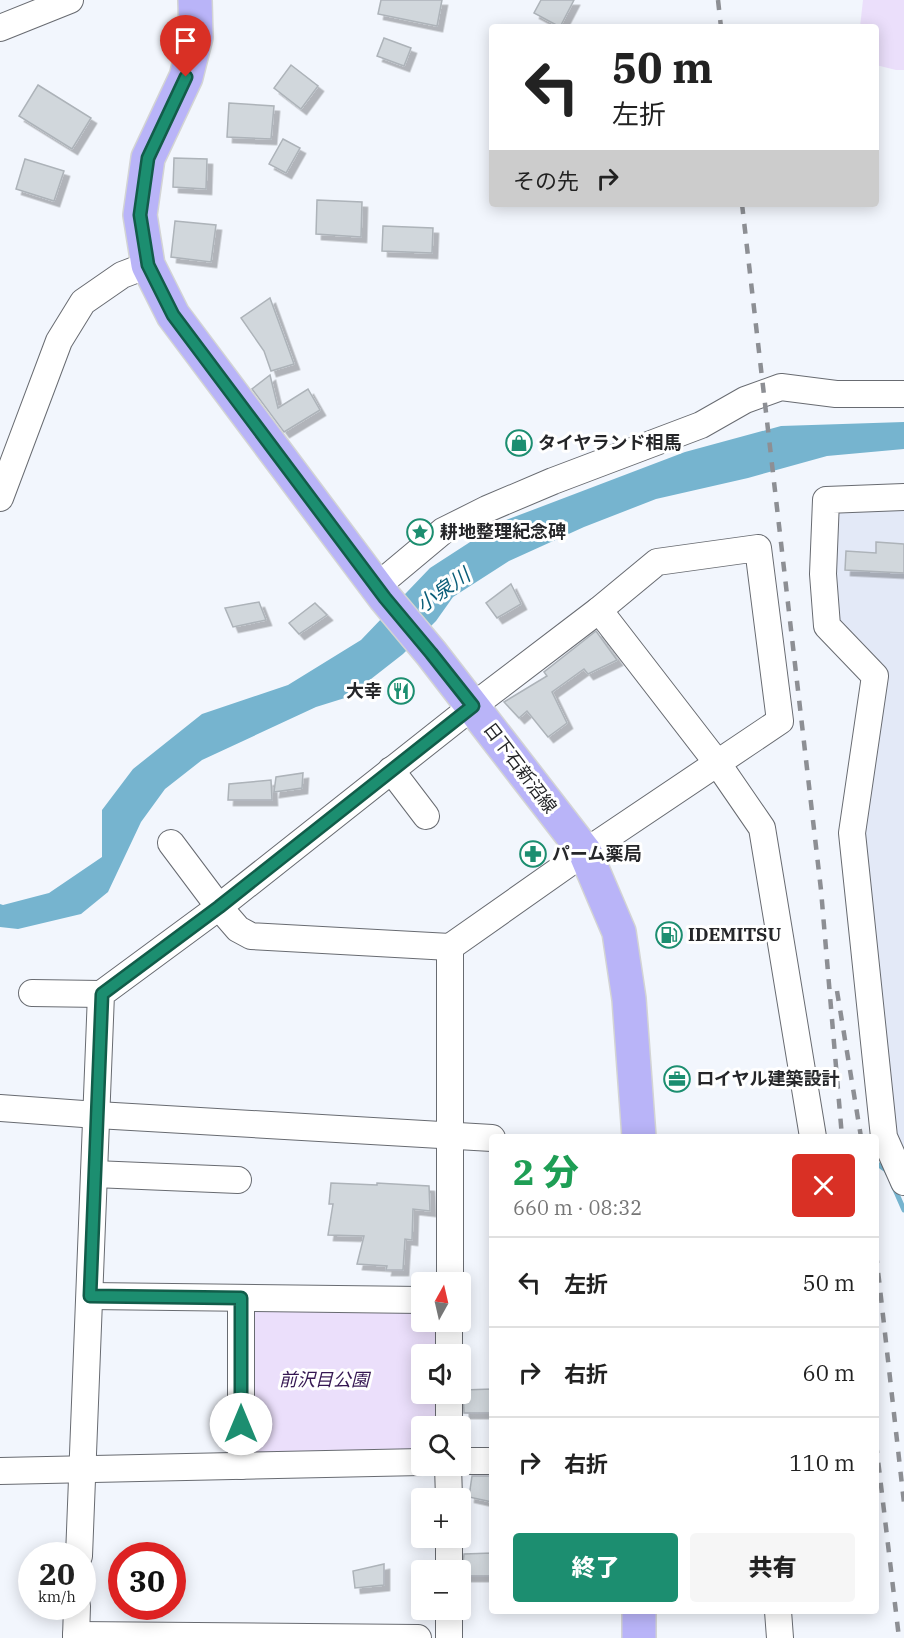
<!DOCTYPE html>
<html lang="ja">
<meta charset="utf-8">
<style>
:root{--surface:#fff;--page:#f6f6f6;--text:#222;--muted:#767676;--line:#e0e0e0;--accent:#1c8e70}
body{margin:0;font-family:"IBM Plex Serif","Noto Sans JP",serif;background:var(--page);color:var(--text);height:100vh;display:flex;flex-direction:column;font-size:22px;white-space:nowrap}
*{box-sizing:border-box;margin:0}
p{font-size:20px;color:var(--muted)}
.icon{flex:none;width:33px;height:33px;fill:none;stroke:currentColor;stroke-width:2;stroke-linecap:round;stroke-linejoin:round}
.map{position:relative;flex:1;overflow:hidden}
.details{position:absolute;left:489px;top:1134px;width:390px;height:480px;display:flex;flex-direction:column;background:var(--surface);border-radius:6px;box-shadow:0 3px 15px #0003}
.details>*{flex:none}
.top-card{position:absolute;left:489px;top:24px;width:390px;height:183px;border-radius:6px;box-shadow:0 3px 15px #0003;background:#fff;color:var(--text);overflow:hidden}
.needle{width:39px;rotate:8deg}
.buttons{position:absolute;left:411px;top:1272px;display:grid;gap:12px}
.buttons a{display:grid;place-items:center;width:60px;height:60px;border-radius:6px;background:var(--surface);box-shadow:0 3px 15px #0003;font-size:30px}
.speed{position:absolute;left:18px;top:1542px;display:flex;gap:12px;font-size:30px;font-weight:700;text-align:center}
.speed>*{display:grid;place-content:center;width:78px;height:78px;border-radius:50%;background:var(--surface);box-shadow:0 3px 15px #0003;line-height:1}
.speed small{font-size:15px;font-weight:400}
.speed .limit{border:9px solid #d22;background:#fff;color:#111}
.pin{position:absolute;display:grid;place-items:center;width:51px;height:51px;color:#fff;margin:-62px -26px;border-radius:50% 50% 50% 0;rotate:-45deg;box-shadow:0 0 6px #0007}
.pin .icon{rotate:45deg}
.me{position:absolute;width:66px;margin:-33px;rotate:0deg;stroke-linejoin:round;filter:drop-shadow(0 0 4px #0008)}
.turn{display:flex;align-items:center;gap:21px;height:126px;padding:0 24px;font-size:27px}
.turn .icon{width:78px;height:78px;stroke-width:2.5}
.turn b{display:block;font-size:42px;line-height:51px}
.then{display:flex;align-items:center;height:57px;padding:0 24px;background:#0003;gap:12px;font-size:22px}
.round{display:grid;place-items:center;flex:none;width:63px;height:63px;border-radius:6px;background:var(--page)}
.summary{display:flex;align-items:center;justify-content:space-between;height:102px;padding:0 24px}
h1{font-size:36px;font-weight:800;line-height:45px;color:#1e9e55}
.primary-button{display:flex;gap:12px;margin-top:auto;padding:12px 24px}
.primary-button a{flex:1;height:69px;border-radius:6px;background:var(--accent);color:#fff;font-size:24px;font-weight:800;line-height:69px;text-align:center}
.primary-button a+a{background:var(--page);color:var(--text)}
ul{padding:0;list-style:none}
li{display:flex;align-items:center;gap:18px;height:90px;padding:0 24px;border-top:2px solid var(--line)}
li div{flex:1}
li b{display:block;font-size:22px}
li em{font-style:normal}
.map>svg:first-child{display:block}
</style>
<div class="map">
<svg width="904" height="1638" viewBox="0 0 904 1638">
<defs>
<filter id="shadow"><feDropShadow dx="5.5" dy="5.5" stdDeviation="0" flood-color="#0004"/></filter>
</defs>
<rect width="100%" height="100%" fill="#f2f6fd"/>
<!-- built -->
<polygon fill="#e3e9f7" points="904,504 904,1157 891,1128 862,834 862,804 887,670 840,625 835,609 836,510"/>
<!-- green -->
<g fill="#ebdffb">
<polygon points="863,0 904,0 904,70 896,70 876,65 876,27 860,27"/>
<polygon points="255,1305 421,1307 422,1322 436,1322 437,1354 422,1354 422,1394 437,1394 438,1426 422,1426 421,1454 255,1457 247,1449 249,1311"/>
</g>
<!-- water -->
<polygon fill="#76b4cf" points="904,422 904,449 827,456 748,478 656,499 584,527 509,561 453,597 436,621 403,654 348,697 316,707 202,760 165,789 141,822 108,892 81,914 18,929 0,927 0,904 3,905 49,893 102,857 102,810 133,769 202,714 288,685 361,640 430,568 501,522 685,452 781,426"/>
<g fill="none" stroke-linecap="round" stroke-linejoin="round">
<!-- stream -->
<g stroke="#76b4cf" stroke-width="5">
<polyline points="876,1163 886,1170 888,1174"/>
<polyline points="893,1185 904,1210"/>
</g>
</g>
<!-- building -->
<g fill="#d1d7dc" stroke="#adb3b9" stroke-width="1.5" filter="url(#shadow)">
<polygon points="381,0 442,0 437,26 378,14"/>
<polygon points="541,0 574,0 560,27 534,13"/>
<polygon points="384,38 411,48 404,66 377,56"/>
<polygon points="291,65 318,86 301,109 274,88"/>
<polygon points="38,85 91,118 72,149 19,116"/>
<polygon points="229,103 274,106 271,139 227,137"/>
<polygon points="283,139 300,148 286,173 269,164"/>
<polygon points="174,158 207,159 206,189 173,187"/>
<polygon points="25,159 64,171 54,201 16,189"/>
<polygon points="317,200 362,202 361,237 316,234"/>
<polygon points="175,221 216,225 211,262 171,257"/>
<polygon points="383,226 433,228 432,253 382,251"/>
<polygon points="270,298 294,364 271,371 264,351 241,318"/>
<polygon points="270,375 278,408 308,389 320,410 284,432 252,389"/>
<polygon points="876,542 904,544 904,573 845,570 846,551 876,553"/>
<polygon points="511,584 521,604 497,618 486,603"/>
<polygon points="259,602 266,620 233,627 225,608"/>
<polygon points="315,603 327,615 299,634 289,623"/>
<polygon points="596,631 617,660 588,674 584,669 552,692 567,723 548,737 527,711 519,718 504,702 547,676 544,672"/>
<polygon points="303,773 302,788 274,792 276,777"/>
<polygon points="271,780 272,800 228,800 229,784"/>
<polygon points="331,1183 377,1185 377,1183 429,1186 430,1211 413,1209 412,1240 405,1239 403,1270 386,1270 387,1266 357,1264 364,1236 328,1235 333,1204 329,1204"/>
<polygon points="492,1389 492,1413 464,1413 463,1390"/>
<polygon points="472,1476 492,1476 492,1502 469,1497"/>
<polygon points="492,1553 492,1576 462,1576 464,1554"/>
<polygon points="384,1564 384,1585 355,1588 353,1571"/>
</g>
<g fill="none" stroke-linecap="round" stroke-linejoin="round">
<!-- minor casing -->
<g stroke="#686b71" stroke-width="28">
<g id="minor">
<polyline points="0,28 70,0"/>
<polyline points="904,497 826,500 823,574 827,626 875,676 852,833 884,1137 904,1182"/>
<polyline points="0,498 59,341 83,302 122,275 148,265"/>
<polyline points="376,587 443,531 487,509 553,481 701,425 745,400 781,387 836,394 904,394"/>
<polyline points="599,610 718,764 762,828 813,1137"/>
<polyline points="391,770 426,816"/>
<polyline points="171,843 219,907 238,929 251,936 450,947"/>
<polyline points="32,993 101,994"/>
<polyline points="0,1108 97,1115 492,1138"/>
<polyline points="94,1174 238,1180"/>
<polyline points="90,1296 422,1300"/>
<polyline points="449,1354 449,1322"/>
<polyline points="449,1426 449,1394"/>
<polyline points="460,1461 492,1461"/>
<polyline points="241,1466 241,1298"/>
<polyline points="448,1466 449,1498"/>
<polyline points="0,1471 422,1462"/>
<polyline points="449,1538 449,1570"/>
<polyline points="79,1556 101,994 219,907 473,706 599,610 657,562 758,548 780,721 585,852 450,947 450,1282"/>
<polyline points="449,1610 449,1638"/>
<polyline points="778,1611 780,1638"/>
<polyline points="76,1635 418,1638"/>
<polyline points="76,1638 77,1606"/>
</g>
</g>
<!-- major casing -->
<g stroke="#d3d4d4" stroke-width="36">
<g id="major">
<polyline points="195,0 196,37 186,77 148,158 140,215 148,265 173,315 385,598 431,653 585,852 619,932 629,999 639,1137"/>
<polyline points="639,1638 639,1611"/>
</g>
</g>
<!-- minor -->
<use href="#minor" stroke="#fff" stroke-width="26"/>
<!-- major -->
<use href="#major" stroke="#b9b4f8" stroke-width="33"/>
<!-- rail -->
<g stroke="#8d8f94" stroke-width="4.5" stroke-dasharray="10 10" stroke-linecap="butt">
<polyline points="718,0 721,27"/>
<polyline points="742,204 821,890 842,1137"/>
<polyline points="837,991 861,1137"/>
<polyline points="876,1253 904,1503"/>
<polyline points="876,1443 899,1638"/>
</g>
</g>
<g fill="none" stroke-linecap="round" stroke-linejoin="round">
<!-- route casing -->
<g stroke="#125c49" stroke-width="15">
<polyline id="route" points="186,77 148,158 140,215 148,265 173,315 385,598 431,653 473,706 219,907 102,994 90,1296 241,1298 241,1424"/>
</g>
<!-- route -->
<use href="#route" stroke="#1c8e70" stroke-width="10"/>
</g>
<!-- icons -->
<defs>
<g id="shop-ring" transform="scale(1.35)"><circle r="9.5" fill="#fff" stroke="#1c8e70" stroke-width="1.5"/><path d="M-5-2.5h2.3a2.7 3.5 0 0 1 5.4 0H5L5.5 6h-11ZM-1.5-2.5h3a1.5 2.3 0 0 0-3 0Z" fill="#1c8e70"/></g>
<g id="sight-ring" transform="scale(1.35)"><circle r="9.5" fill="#fff" stroke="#1c8e70" stroke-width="1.5"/><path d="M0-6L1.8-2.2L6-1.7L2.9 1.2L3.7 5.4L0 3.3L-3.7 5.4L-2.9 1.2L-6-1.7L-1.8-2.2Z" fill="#1c8e70"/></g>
<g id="restaurant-ring" transform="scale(1.35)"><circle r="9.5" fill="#fff" stroke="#1c8e70" stroke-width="1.5"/><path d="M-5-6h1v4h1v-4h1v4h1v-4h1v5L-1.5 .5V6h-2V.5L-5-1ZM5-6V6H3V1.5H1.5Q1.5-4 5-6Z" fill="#1c8e70"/></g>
<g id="pharmacy-ring" transform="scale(1.35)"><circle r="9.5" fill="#fff" stroke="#1c8e70" stroke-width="1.5"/><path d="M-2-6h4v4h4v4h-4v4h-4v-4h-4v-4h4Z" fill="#1c8e70"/></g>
<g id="fuel-ring" transform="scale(1.35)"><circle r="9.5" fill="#fff" stroke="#1c8e70" stroke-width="1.5"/><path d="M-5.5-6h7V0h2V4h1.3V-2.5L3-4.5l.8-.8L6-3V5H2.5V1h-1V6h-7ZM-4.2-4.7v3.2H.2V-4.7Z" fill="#1c8e70"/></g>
<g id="office-ring" transform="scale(1.35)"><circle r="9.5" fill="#fff" stroke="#1c8e70" stroke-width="1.5"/><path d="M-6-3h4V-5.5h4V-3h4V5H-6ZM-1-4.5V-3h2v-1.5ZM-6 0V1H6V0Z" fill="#1c8e70"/></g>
</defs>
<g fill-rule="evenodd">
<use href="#shop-ring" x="519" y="443"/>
<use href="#sight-ring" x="420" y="532"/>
<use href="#restaurant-ring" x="401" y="691"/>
<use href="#pharmacy-ring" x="533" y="854"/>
<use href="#fuel-ring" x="669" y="935"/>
<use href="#office-ring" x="677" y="1079"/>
</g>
<g text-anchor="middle" stroke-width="6" stroke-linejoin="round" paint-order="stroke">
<!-- poi labels -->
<g font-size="18" font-weight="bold" fill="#252629" stroke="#fff" text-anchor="start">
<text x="538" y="449">タイヤランド相馬</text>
<text x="440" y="538">耕地整理紀念碑</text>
<text x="382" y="697" text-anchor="end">大幸</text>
<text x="552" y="860">パーム薬局</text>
<text x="688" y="941">IDEMITSU</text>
<text x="696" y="1085">ロイヤル建築設計</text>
</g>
<!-- street labels -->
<g font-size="18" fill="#252629" stroke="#fff">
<text transform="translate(520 768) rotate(53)" y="6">日下石新沼線</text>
</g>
<!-- park labels -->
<g font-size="18" font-style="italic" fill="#351752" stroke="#fff">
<text x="324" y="1386">前沢目公園</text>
</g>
<!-- water labels -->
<g font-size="20" font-style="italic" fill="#0b5e79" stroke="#fff">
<text transform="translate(443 590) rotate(-35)" y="7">小泉川</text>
</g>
</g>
</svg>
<div class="buttons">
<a><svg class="needle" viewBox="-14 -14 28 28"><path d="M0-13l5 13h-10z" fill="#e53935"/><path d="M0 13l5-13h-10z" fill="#767676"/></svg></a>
<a><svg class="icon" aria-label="sound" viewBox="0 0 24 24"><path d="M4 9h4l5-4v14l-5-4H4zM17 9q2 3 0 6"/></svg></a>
<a><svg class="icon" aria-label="search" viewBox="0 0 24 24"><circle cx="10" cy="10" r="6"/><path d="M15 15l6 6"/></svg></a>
<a>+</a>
<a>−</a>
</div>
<div class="speed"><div>20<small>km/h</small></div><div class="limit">30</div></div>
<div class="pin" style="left:186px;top:77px;background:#d93025"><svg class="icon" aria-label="arrive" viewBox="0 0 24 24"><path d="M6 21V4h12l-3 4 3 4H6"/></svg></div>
<svg class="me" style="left:241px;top:1424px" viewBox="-20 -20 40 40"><circle r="19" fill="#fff"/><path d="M0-13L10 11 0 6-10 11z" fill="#1c8e70"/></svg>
<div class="top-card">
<div class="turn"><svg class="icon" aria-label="left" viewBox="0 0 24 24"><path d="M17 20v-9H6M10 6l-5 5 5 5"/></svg><div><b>50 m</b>左折</div></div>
<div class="then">その先<svg class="icon" aria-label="right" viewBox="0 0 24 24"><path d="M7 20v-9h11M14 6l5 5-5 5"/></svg></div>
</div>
<section class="details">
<div class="summary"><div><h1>2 分</h1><p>660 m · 08:32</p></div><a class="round" style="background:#d93025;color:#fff"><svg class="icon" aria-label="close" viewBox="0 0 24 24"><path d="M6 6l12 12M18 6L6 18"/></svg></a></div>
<ul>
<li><svg class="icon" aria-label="left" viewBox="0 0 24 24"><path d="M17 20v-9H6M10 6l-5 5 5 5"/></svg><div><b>左折</b></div><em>50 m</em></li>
<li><svg class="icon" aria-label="right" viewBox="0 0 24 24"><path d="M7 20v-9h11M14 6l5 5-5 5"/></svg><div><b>右折</b></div><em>60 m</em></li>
<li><svg class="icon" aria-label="right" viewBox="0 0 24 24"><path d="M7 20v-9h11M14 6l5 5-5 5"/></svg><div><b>右折</b></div><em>110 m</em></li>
</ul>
<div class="primary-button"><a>終了</a><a>共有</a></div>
</section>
</div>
